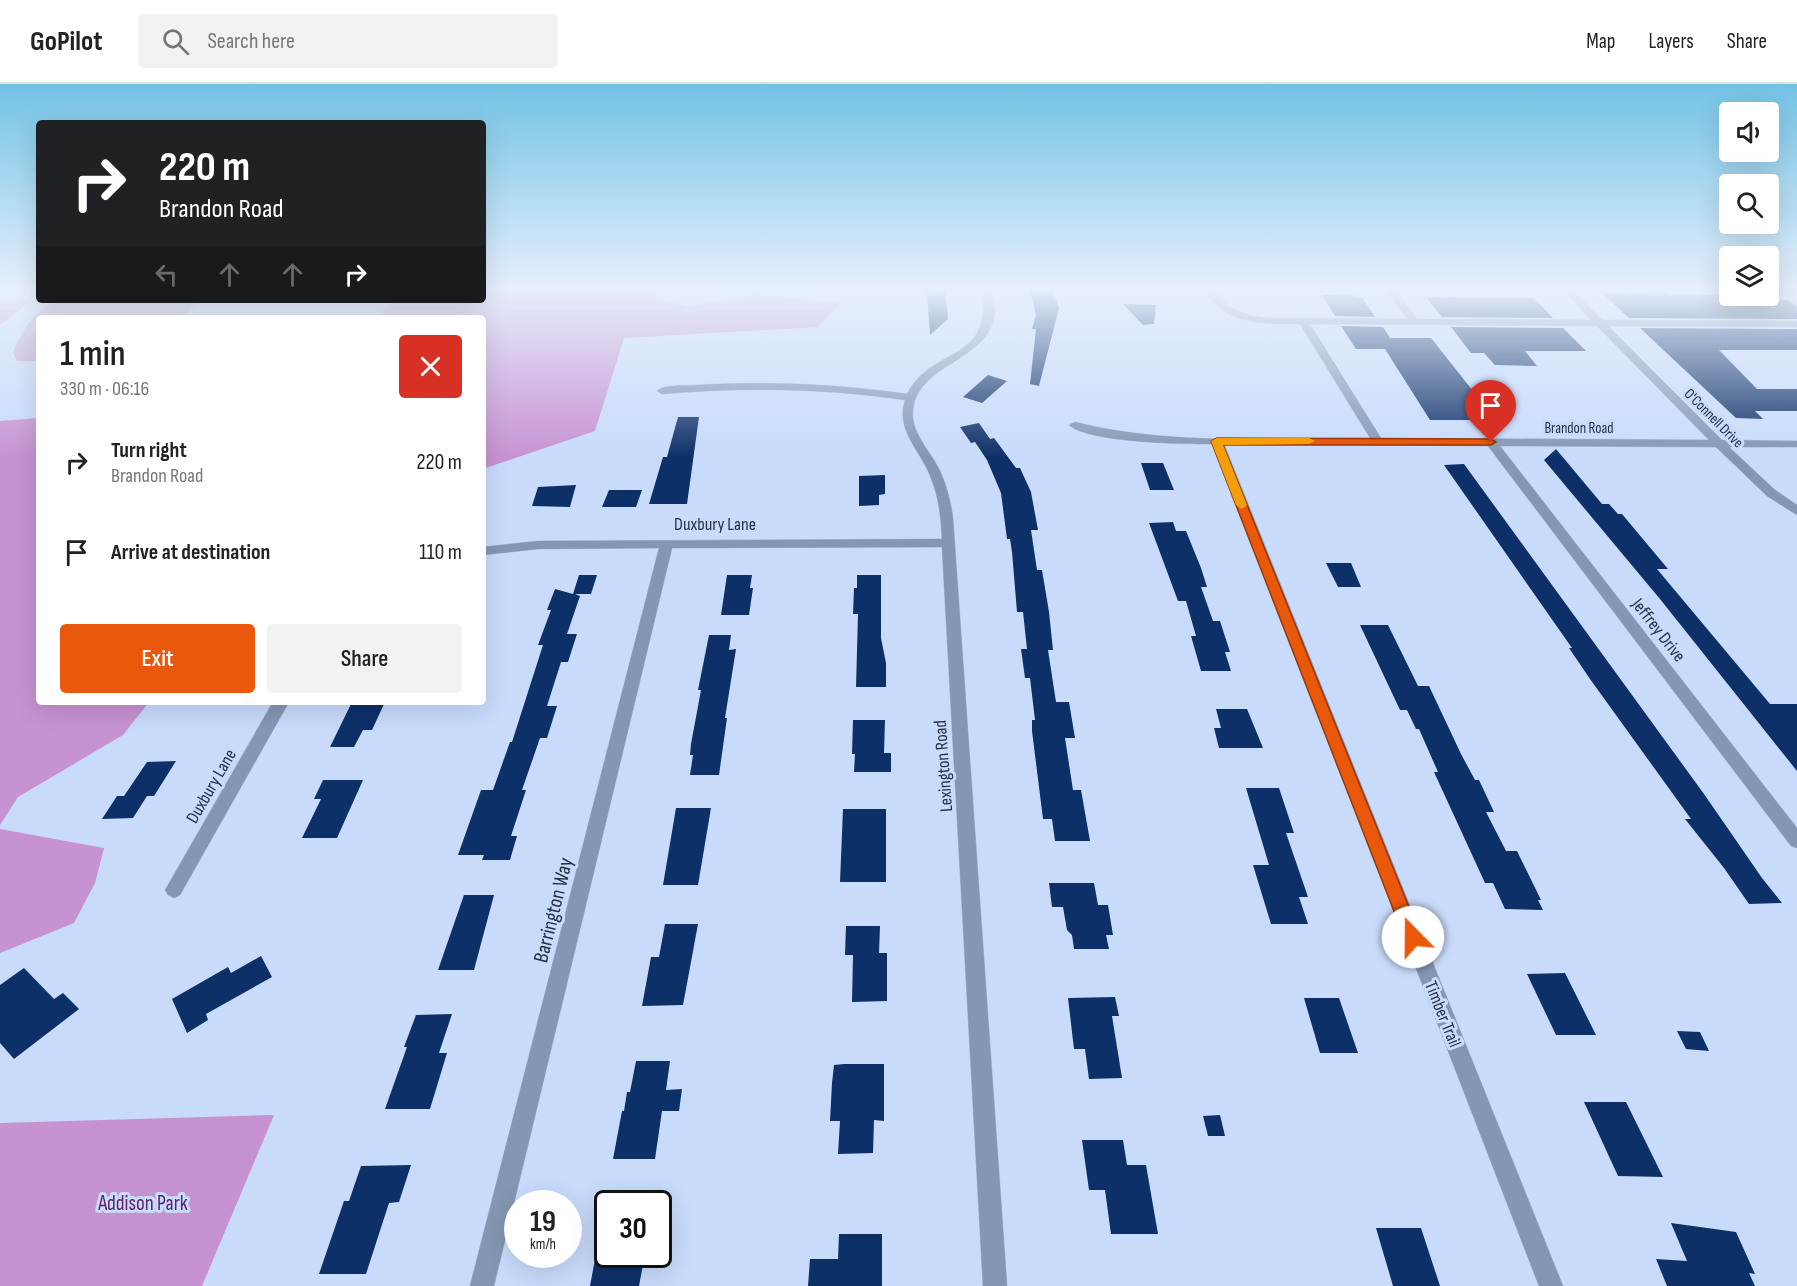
<!DOCTYPE html>
<meta charset="utf-8">
<style>
:root{--surface:#fff;--page:#f2f2f2;--text:#222;--muted:#767676;--line:#e0e0e0;--accent:#ea580c}
body{margin:0;font-family:"Sofia Sans Condensed",sans-serif;background:var(--page);color:var(--text);height:100vh;display:flex;flex-direction:column;font-size:22px;white-space:nowrap}
*{box-sizing:border-box;margin:0}
p{font-size:20px;color:var(--muted)}
.icon{flex:none;width:33px;height:33px;fill:none;stroke:currentColor;stroke-width:2;stroke-linecap:round;stroke-linejoin:round}
.map{position:relative;flex:1;overflow:hidden}
.drawer{position:absolute;left:36px;top:231px;width:450px;height:390px;display:flex;flex-direction:column;background:var(--surface);border-radius:6px;box-shadow:0 6px 24px #0002}
.drawer>*{flex:none}
.top-card{position:absolute;left:36px;top:36px;width:450px;height:183px;border-radius:6px;box-shadow:0 6px 24px #0002;background:#202124;color:#fff;overflow:hidden}
.fabs{position:absolute;left:1719px;top:18px;display:grid;gap:12px}
.fabs a{display:grid;place-items:center;width:60px;height:60px;border-radius:6px;background:var(--surface);box-shadow:0 6px 24px #0002;font-size:30px}
.speed{position:absolute;left:504px;top:1106px;display:flex;gap:12px;font-size:30px;font-weight:700;text-align:center}
.speed>*{display:grid;place-content:center;width:78px;height:78px;border-radius:50%;background:var(--surface);box-shadow:0 6px 24px #0002;line-height:1}
.speed small{font-size:15px;font-weight:400}
.speed .limit{border:3px solid #111;border-radius:9px;background:#fff;color:#111}
.pin{position:absolute;display:grid;place-items:center;width:51px;height:51px;color:#fff;margin:-62px -26px;border-radius:50% 50% 50% 0;rotate:-45deg;box-shadow:0 0 6px #0007}
.pin .icon{rotate:45deg}
.me{position:absolute;width:66px;margin:-33px;rotate:338deg;stroke-linejoin:round;filter:drop-shadow(0 0 4px #0008)}
.turn{display:flex;align-items:center;gap:21px;height:126px;padding:0 24px;font-size:27px}
.turn .icon{width:78px;height:78px;stroke-width:2.5}
.turn b{display:block;font-size:42px;line-height:51px}
.lanes{display:flex;align-items:center;height:57px;padding:0 24px;background:#0003;justify-content:center;gap:30px;direction:ltr}
.lanes .off{opacity:.35}
.round{display:grid;place-items:center;flex:none;width:63px;height:63px;border-radius:6px;background:var(--page)}
.head{display:flex;align-items:center;justify-content:space-between;height:102px;padding:0 24px}
h1{font-size:36px;font-weight:600;line-height:45px}
.cta{display:flex;gap:12px;margin-top:auto;padding:12px 24px}
.cta a{flex:1;height:69px;border-radius:6px;background:var(--accent);color:#fff;font-size:24px;font-weight:600;line-height:69px;text-align:center}
.cta a+a{background:var(--page);color:var(--text)}
ul{padding:0;list-style:none}
li{display:flex;align-items:center;gap:18px;height:90px;padding:0 24px}
li div{flex:1}
li b{display:block;font-size:22px}
li em{font-style:normal}
header{display:flex;align-items:center;gap:36px;box-sizing:border-box;height:84px;padding:0 30px;background:var(--surface);border-bottom:2px solid var(--line)}
header strong{font-size:28px}
nav{display:flex;gap:33px;margin-inline-start:auto;font-size:21px}
.search{width:420px;height:54px;background:var(--page);display:flex;align-items:center;gap:15px;box-sizing:border-box;padding:0 21px;border-radius:6px;color:var(--muted);font-size:22px}
.map>svg:first-child{display:block}
</style>
<header>
<strong>GoPilot</strong>
<div class="search"><svg class="icon" aria-label="search" viewBox="0 0 24 24"><circle cx="10" cy="10" r="6"/><path d="M15 15l6 6"/></svg>Search here</div>
<nav><a>Map</a><a>Layers</a><a>Share</a></nav>
</header>
<div class="map">
<svg width="1797" height="1202" viewBox="0 0 1797 1202">
<rect width="100%" height="100%" fill="#c8dbfb"/>
<!-- green -->
<path fill="#c59dcf" d="M 53,216 L 199,216 L 182,234 L 39,234 L 39,277 L 17,277 L 13,268 C 24,244 32,232 53,216 Z"/>
<!-- forest -->
<g fill="#c792d2">
<polygon points="483,204 657,204 654,214 688,223 755,210 840,219 818,243 624,254 595,347 483,385 483,234 378,234 393,216 483,216"/>
<polygon points="0,216 31,217 0,241"/>
<polygon points="39,334 39,618 149,618 123,651 18,713 0,741 0,337"/>
<polygon points="0,745 104,764 95,799 74,839 0,869"/>
<polygon points="274,1031 202,1202 0,1202 0,1039"/>
</g>
<!-- building -->
<g fill="#0e3068">
<polygon points="1657,205 1671,211 1717,211 1725,212 1729,215 1788,216 1797,222 1797,235 1629,234 1601,208 1646,209"/>
<polygon points="945,206 948,235 930,251 927,207"/>
<polygon points="1030,206 1052,206 1059,224 1039,302 1030,300 1036,245 1032,245 1036,231"/>
<polygon points="1353,210 1354,213 1362,213 1375,233 1335,232 1322,211"/>
<polygon points="1426,213 1534,214 1553,234 1442,233"/>
<polygon points="1123,220 1156,221 1154,240 1143,241"/>
<polygon points="1341,242 1383,243 1390,254 1431,254 1496,336 1430,336 1385,265 1356,265"/>
<polygon points="1451,243 1563,244 1586,267 1525,267 1537,282 1495,281 1484,269 1471,269"/>
<polygon points="1640,244 1797,245 1797,266 1719,266 1757,305 1797,305 1797,327 1755,327 1763,335 1736,334"/>
<polygon points="988,291 1007,297 982,319 963,313"/>
<polygon points="678,333 699,333 687,420 649,420 663,373 667,373"/>
<polygon points="979,339 990,355 994,354 1016,384 1020,384 1031,408 1038,446 1031,446 1037,486 1042,486 1049,528 1053,566 1048,566 1056,618 1069,618 1075,654 1065,654 1073,706 1081,706 1090,757 1055,757 1052,735 1043,735 1032,647 1032,636 1035,636 1030,594 1025,594 1021,565 1027,565 1023,528 1017,528 1012,468 1010,455 1007,455 1001,409 987,376 975,358 971,359 960,343"/>
<polygon points="1556,365 1602,420 1609,420 1618,430 1622,430 1668,485 1657,485 1770,620 1797,620 1797,687 1660,515 1544,376"/>
<polygon points="1141,379 1163,379 1174,406 1150,406"/>
<polygon points="1464,380 1704,710 1762,794 1782,819 1749,820 1724,784 1685,735 1691,735 1590,595 1569,564 1572,564 1444,381"/>
<polygon points="885,391 885,410 879,411 879,421 859,422 859,392"/>
<polygon points="576,401 570,423 532,422 538,403"/>
<polygon points="609,406 642,406 636,423 602,423"/>
<polygon points="1173,438 1176,447 1186,447 1201,484 1207,503 1201,503 1213,537 1220,537 1230,568 1225,568 1231,587 1201,587 1191,552 1196,552 1186,517 1178,517 1149,439"/>
<polygon points="1326,479 1351,479 1361,503 1338,503"/>
<polygon points="579,491 597,491 591,510 575,510 580,512 567,550 577,550 568,578 561,578 547,622 557,622 547,654 540,654 522,706 526,706 511,752 517,752 510,776 482,776 484,771 458,771 481,706 493,706 510,658 512,658 543,561 538,561 551,526 547,526 555,505 573,510"/>
<polygon points="727,491 752,491 750,504 753,504 749,531 721,531"/>
<polygon points="857,491 881,491 881,554 886,579 886,603 856,603 858,530 853,530 854,504 857,504"/>
<polygon points="1360,541 1388,541 1418,602 1429,602 1461,670 1475,696 1479,696 1494,728 1486,728 1506,767 1517,767 1541,816 1538,816 1543,826 1505,825 1493,799 1485,799 1434,688 1438,688 1419,645 1416,645 1407,626 1400,626"/>
<polygon points="709,551 731,551 729,566 736,565 725,634 727,634 719,691 690,691 693,671 690,671 691,660 701,606 698,606"/>
<polygon points="352,618 385,618 372,646 363,646 354,663 330,663"/>
<polygon points="1216,625 1247,625 1263,664 1219,664 1214,644 1221,644"/>
<polygon points="853,636 885,636 884,669 891,669 891,688 854,688 855,670 852,670"/>
<polygon points="176,677 154,712 147,712 133,734 102,735 117,712 124,712 147,678"/>
<polygon points="323,696 363,696 337,754 302,754 321,715 314,715"/>
<polygon points="1246,704 1279,704 1294,749 1286,749 1308,813 1299,813 1308,840 1271,840 1253,781 1269,781"/>
<polygon points="676,724 711,724 698,801 663,801"/>
<polygon points="843,725 886,725 886,798 840,798"/>
<polygon points="1049,799 1094,799 1098,821 1108,821 1113,851 1106,851 1109,865 1074,865 1072,851 1067,846 1063,823 1052,823"/>
<polygon points="464,811 494,811 474,886 438,886"/>
<polygon points="665,840 698,840 683,921 642,922 651,873 659,873"/>
<polygon points="846,842 880,842 879,869 887,869 887,917 852,918 853,871 845,871"/>
<polygon points="261,872 272,893 206,930 208,936 187,949 172,915 228,883 231,889"/>
<polygon points="24,884 54,915 63,909 79,925 14,975 0,959 0,901"/>
<polygon points="1565,889 1596,951 1556,951 1527,890"/>
<polygon points="1115,913 1119,932 1112,932 1122,994 1089,995 1085,965 1074,965 1068,914"/>
<polygon points="1304,914 1339,914 1358,969 1320,969"/>
<polygon points="452,930 439,969 447,969 430,1025 385,1025 407,963 404,963 416,931"/>
<polygon points="1677,947 1700,948 1709,967 1686,965"/>
<polygon points="636,977 670,977 666,1006 682,1005 679,1027 662,1027 655,1075 613,1075 622,1027 624,1027 627,1008 630,1008"/>
<polygon points="844,980 884,980 884,1037 874,1036 873,1069 838,1070 840,1037 830,1037 832,999 834,981"/>
<polygon points="1584,1018 1626,1018 1663,1093 1618,1092"/>
<polygon points="1220,1031 1225,1052 1208,1052 1203,1032"/>
<polygon points="1082,1056 1123,1056 1127,1081 1146,1081 1158,1150 1111,1150 1105,1106 1089,1106"/>
<polygon points="411,1081 399,1118 389,1119 366,1190 319,1190 344,1117 349,1117 361,1082"/>
<polygon points="1671,1139 1736,1148 1755,1190 1749,1189 1755,1202 1667,1202 1656,1175 1687,1177"/>
<polygon points="1376,1144 1421,1144 1440,1202 1393,1202"/>
<polygon points="839,1150 882,1150 882,1202 808,1202 810,1175 838,1175"/>
<polygon points="596,1170 645,1170 639,1202 590,1202"/>
</g>
<g fill="none" stroke-linecap="round" stroke-linejoin="round">
<!-- minor casing -->
<g stroke="#a7b9d7" stroke-width="1">
<g id="minor">
<path d="M 982,204 L 992,204 C 993,212 995,220 995,227 C 991,278 920,277 913,325 C 910,349 931,367 940,387 C 947,402 951,419 953,435 L 1007,1202 L 983,1202 L 942,463 L 672,464 L 494,1202 L 470,1202 L 659,464 L 538,465 L 483,471 L 483,463 L 538,457 L 942,455 C 941,434 939,414 931,394 C 922,368 895,347 905,316 C 824,304 743,303 662,310 L 657,307 C 665,300 685,302 697,301 C 767,297 837,300 907,310 C 933,260 993,281 982,204 Z"/>
<path d="M 1203,204 L 1212,204 L 1229,223 L 1251,232 L 1270,234 L 1407,235 L 1385,204 L 1394,204 L 1417,235 L 1591,236 L 1561,204 L 1571,204 L 1602,236 L 1797,237 L 1797,243 L 1608,242 L 1722,356 L 1797,357 L 1797,363 L 1729,363 L 1775,406 L 1797,421 L 1797,431 L 1767,412 L 1716,363 L 1500,362 L 1797,744 L 1797,764 L 1791,762 L 1488,362 L 1224,360 L 1563,1202 L 1539,1202 L 1213,360 C 1183,360 1090,359 1069,341 L 1075,338 C 1170,362 1272,354 1370,354 L 1300,240 C 1263,240 1223,241 1203,204 ZM 1310,240 L 1597,242 L 1709,356 L 1381,354 Z"/>
<polygon points="273,618 289,618 180,811 174,814 168,811 165,806 168,801"/>
</g>
</g>
<!-- minor -->
<use href="#minor" fill="#8496b3" fill-rule="evenodd"/>
</g>
<!-- sky -->
<linearGradient id="sky" x2="0" y2="1"><stop stop-color="#72c2e4"/><stop offset="0.55" stop-color="#e6effd"/><stop offset="1" stop-color="#e6effd" stop-opacity="0"/></linearGradient>
<rect width="1797" height="373" fill="url(#sky)"/>
<!-- route -->
<polygon fill="#ea580c" stroke="#983908" stroke-width="1.5" points="1217,354 1491,355 1496,358 1491,361 1223,361 1421,853 1419,858 1413,860 1407,858 1404,853 1211,357"/>
<!-- slow -->
<polygon fill="#f59e0b" points="1217,354 1309,354 1315,357 1309,360 1223,361 1247,421 1242,425 1236,421 1211,357"/>
<g text-anchor="middle" stroke-width="6" stroke-linejoin="round" paint-order="stroke">
<!-- far-street labels -->
<g font-size="15" fill="#243145" stroke="#c8dbfb">
<text transform="translate(1714 334) rotate(45)" y="5">O'Connell Drive</text>
<text x="1579" y="349">Brandon Road</text>
</g>
<!-- street labels -->
<g font-size="18" fill="#243145" stroke="#c8dbfb">
<text x="715" y="446">Duxbury Lane</text>
<text transform="translate(1659 546) rotate(52)" y="6">Jeffrey Drive</text>
<text transform="translate(943 682) rotate(-94)" y="6">Lexington Road</text>
<text transform="translate(211 702) rotate(-60)" y="6">Duxbury Lane</text>
<text transform="translate(1443 930) rotate(68)" y="6">Timber Trail</text>
</g>
<!-- near-street labels -->
<g font-size="21" fill="#243145" stroke="#c8dbfb">
<text transform="translate(553 826) rotate(-76)" y="7">Barrington Way</text>
</g>
<!-- near-park labels -->
<g font-size="21" fill="#60216e" stroke="#c8dbfb">
<text x="143" y="1126">Addison Park</text>
</g>
</g>
</svg>
<div class="fabs">
<a><svg class="icon" aria-label="sound" viewBox="0 0 24 24"><path d="M4 9h4l5-4v14l-5-4H4zM17 9q2 3 0 6"/></svg></a>
<a><svg class="icon" aria-label="search" viewBox="0 0 24 24"><circle cx="10" cy="10" r="6"/><path d="M15 15l6 6"/></svg></a>
<a><svg class="icon" aria-label="layers" viewBox="0 0 24 24"><path d="M12 4l9 5-9 5-9-5zM3 14l9 5 9-5"/></svg></a>
</div>
<div class="speed"><div>19<small>km/h</small></div><div class="limit">30</div></div>
<div class="pin" style="left:1491px;top:358px;background:#d93025"><svg class="icon" aria-label="arrive" viewBox="0 0 24 24"><path d="M6 21V4h12l-3 4 3 4H6"/></svg></div>
<svg class="me" style="left:1413px;top:853px" viewBox="-20 -20 40 40"><circle r="19" fill="#fff"/><path d="M0-13L10 11 0 6-10 11z" fill="#ea580c"/></svg>
<div class="top-card">
<div class="turn"><svg class="icon" aria-label="right" viewBox="0 0 24 24"><path d="M7 20v-9h11M14 6l5 5-5 5"/></svg><div><b>220 m</b>Brandon Road</div></div>
<div class="lanes"><svg class="icon off" aria-label="left" viewBox="0 0 24 24"><path d="M17 20v-9H6M10 6l-5 5 5 5"/></svg><svg class="icon off" aria-label="ahead" viewBox="0 0 24 24"><path d="M12 20V5M6 11l6-6 6 6"/></svg><svg class="icon off" aria-label="ahead" viewBox="0 0 24 24"><path d="M12 20V5M6 11l6-6 6 6"/></svg><svg class="icon" aria-label="right" viewBox="0 0 24 24"><path d="M7 20v-9h11M14 6l5 5-5 5"/></svg></div>
</div>
<section class="drawer">
<div class="head"><div><h1>1 min</h1><p>330 m · 06:16</p></div><a class="round" style="background:#d93025;color:#fff"><svg class="icon" aria-label="close" viewBox="0 0 24 24"><path d="M6 6l12 12M18 6L6 18"/></svg></a></div>
<ul>
<li><svg class="icon" aria-label="right" viewBox="0 0 24 24"><path d="M7 20v-9h11M14 6l5 5-5 5"/></svg><div><b>Turn right</b><p>Brandon Road</p></div><em>220 m</em></li>
<li><svg class="icon" aria-label="arrive" viewBox="0 0 24 24"><path d="M6 21V4h12l-3 4 3 4H6"/></svg><div><b>Arrive at destination</b></div><em>110 m</em></li>
</ul>
<div class="cta"><a>Exit</a><a>Share</a></div>
</section>
</div>
